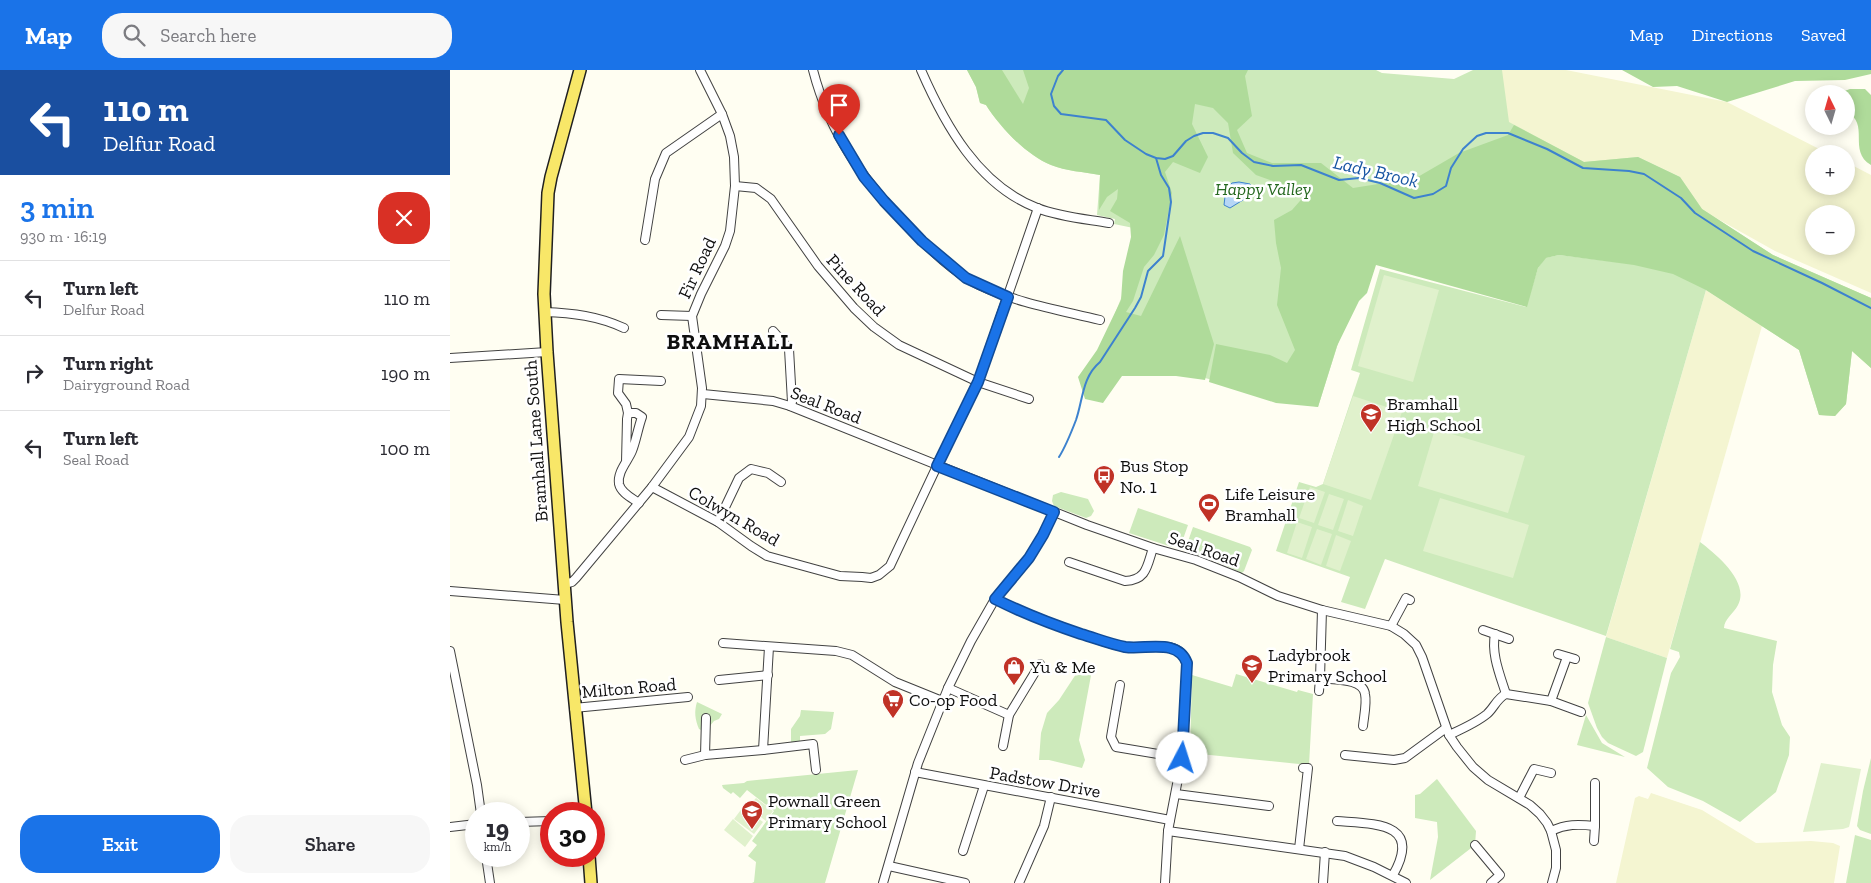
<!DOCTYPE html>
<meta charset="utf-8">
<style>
:root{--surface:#fff;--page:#f7f7f7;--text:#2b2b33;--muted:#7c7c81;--line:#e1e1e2;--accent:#1a73e8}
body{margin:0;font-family:"Zilla Slab",serif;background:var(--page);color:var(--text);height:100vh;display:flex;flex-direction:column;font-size:19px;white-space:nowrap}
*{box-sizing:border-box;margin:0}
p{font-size:16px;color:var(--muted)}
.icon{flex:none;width:28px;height:28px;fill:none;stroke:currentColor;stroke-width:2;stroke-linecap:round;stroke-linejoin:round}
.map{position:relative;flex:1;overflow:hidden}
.drawer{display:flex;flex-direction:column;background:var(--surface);width:450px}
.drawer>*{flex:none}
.guide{background:#1a4fa0;color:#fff;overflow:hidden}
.needle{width:32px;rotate:355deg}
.tools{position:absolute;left:1355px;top:15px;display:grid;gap:10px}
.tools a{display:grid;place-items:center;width:50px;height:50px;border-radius:50%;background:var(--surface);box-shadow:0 2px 12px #0003;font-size:25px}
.speed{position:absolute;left:15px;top:732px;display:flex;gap:10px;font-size:25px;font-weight:700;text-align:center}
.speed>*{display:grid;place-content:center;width:65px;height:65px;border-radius:50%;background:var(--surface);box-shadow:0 2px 12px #0003;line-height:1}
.speed small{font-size:12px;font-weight:400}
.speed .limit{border:8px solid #d22;background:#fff;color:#111}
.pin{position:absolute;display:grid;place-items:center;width:42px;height:42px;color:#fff;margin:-51px -21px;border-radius:50% 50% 50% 0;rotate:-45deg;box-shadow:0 0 5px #0007}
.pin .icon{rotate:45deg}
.me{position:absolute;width:55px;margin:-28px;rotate:5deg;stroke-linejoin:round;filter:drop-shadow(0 0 4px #0008)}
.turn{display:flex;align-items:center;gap:18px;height:105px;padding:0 20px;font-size:22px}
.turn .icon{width:65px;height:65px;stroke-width:2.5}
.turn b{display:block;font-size:35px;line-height:42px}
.round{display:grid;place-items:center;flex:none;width:52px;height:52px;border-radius:20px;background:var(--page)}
.headline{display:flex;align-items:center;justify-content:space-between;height:85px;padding:0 20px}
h1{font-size:30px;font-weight:600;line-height:38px;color:var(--accent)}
.button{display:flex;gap:10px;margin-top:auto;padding:10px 20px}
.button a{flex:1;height:58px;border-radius:20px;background:var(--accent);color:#fff;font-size:20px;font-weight:600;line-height:58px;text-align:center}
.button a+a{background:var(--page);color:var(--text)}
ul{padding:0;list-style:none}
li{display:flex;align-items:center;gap:15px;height:75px;padding:0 20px;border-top:1px solid var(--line)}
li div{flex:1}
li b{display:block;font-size:19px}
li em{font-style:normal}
header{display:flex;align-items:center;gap:30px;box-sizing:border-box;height:70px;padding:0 25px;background:var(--accent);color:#fff}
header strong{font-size:24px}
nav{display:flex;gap:28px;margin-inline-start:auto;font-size:18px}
.search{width:350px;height:45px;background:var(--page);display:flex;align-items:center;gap:12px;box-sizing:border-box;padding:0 18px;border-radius:20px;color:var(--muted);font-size:19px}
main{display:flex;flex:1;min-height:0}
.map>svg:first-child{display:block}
</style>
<header>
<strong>Map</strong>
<div class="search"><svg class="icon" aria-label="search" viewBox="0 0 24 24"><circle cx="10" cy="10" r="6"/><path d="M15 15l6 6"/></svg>Search here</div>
<nav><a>Map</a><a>Directions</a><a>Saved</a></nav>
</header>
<main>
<section class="drawer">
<div class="guide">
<div class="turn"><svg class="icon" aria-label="left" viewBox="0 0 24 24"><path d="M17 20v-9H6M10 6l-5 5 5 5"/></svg><div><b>110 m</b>Delfur Road</div></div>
</div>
<div class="headline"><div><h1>3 min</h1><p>930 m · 16:19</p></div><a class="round" style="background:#d93025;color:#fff"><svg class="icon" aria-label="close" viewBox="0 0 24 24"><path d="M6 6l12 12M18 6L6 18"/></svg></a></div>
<ul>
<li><svg class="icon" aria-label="left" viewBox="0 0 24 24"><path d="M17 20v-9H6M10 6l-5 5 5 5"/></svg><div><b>Turn left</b><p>Delfur Road</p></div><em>110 m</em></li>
<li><svg class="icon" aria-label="right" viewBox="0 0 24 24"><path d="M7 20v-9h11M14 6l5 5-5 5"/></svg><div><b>Turn right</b><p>Dairyground Road</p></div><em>190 m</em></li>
<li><svg class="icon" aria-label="left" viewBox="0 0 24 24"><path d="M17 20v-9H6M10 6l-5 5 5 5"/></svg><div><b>Turn left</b><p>Seal Road</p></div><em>100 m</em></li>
</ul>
<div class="button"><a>Exit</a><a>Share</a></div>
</section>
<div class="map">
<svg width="1421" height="813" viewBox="0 0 1421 813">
<rect width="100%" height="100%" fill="#fffef2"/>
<!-- farmland -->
<g fill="#f4f5d1" fill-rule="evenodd">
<path d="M 1051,0 L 1116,0 L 1277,32 L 1379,84 L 1364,84 L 1364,116 L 1396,116 L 1396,92 L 1421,105 L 1421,223 L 1325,181 L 1250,139 L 1230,107 L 1188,87 L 1132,94 L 1056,51 ZM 1364,144 L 1396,144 L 1396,176 L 1364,176 Z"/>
<polygon points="1256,220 1312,256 1217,588 1156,567"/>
<polygon points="1201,723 1252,740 1306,773 1361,771 1383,773 1390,776 1384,813 1166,813 1185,728 1189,726 1198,729"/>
</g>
<!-- green -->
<g fill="#cdeabb">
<path d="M 517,0 L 926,0 L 932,3 L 1004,9 L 1023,0 L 1052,0 L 1059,52 L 1134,92 L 1188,87 L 1230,107 L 1252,139 L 1323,185 L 1421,228 L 1421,298 L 1402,281 L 1396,334 L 1385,346 L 1369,345 L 1349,280 L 1256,220 L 1156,566 L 935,489 L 915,539 L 891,532 L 900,507 L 826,481 L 849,412 L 866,417 L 873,414 L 910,303 L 901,300 L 930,199 L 1076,237 L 1088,198 L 1095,188 L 1109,185 L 1175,193 L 1089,175 L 921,169 L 868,337 L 650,281 L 698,161 L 664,154 L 665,149 L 647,145 L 650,105 C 634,102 616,101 601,95 C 576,85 550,57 536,35 L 530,33 L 526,17 Z"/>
<polygon points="611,422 638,429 644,441 641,446 636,448 604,436 602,431 603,425"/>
<polygon points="688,438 738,455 732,472 724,469 722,477 679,463"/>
<polygon points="743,457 800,477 802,480 794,501 792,503 768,492 735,480"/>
<path d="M 1250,472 C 1266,484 1300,512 1288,535 C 1284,543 1274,549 1274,558 L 1327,571 L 1323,595 L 1322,622 L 1332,655 L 1340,667 L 1339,685 L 1326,722 L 1290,752 L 1253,731 L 1218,717 L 1197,698 L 1221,603 L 1230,587 L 1229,582 L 1220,579 Z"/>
<polygon points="1156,567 1217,588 1193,682 1186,686 1158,673 1152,667 1147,658 1138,633"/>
<polygon points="630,598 642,600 629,670 635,690 632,698 599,690 589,690 591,663 597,643 609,630"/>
<polygon points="786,604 847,622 848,620 863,624 859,695 740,683 742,605 782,617"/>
<path d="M 247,632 L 272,644 L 269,649 L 264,651 L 255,662 L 249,659 C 245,649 244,642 247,632 Z"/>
<polygon points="351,640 384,642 381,659 375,664 350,666 350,676 341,677 341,659 350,646"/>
<polygon points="1136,645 1152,673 1175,687 1127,675"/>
<polygon points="1421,688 1421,764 1410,760 1407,756 1413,721"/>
<polygon points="408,700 375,813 302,813 304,812 306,792 298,786 307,775 302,771 324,741 297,720 290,728 283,722 281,724 273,718 272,715 294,713 297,711"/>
<polygon points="987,709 1026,761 1025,775 980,810 988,767 987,752 965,748 965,725 970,724"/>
<polygon points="1405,765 1421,770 1421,813 1396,813"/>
</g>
<!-- forest -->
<g fill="#afdb9a">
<path d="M 517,0 L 552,0 L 573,34 L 579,18 L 573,0 L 798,0 L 795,6 L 802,46 L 787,60 L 797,83 L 822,93 L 871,93 L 903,118 L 966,108 L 1009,83 L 1058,65 L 1064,55 L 1134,92 L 1188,87 L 1230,107 L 1252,139 L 1323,185 L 1421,228 L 1421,298 L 1402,281 L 1396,334 L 1385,346 L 1369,345 L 1349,280 L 1256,220 L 1223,204 L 1184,195 L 1109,185 L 1096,188 L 1088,198 L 1077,237 L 926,195 L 917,223 L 909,231 L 887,276 L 868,337 L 826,333 L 759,312 L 766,274 L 820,285 L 837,293 L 845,280 L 827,235 L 831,198 L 826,173 L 824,150 L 842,140 L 857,123 L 806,105 L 783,83 L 778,53 L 763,38 L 745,34 L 742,54 L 758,87 L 750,103 L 723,92 L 715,102 L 722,123 L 714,165 L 704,185 L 694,197 L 683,231 L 676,242 L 691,246 L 730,166 L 764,274 L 755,310 L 726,306 L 672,306 L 653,333 L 635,329 L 628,307 L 647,280 L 671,230 L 673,201 L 681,167 L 680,153 L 660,141 L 667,129 L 668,119 L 657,127 L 649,140 L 650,105 C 634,102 616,101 601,95 C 576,85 550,57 536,35 L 530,33 L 526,17 Z"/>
<polygon points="1172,0 1421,0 1421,4 1395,10 1345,11 1277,32 1227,16 1203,17"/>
<path d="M 1400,19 L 1415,19 L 1421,25 L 1421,95 C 1397,81 1421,53 1396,42 L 1396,24 L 1386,24 Z"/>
</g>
<!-- pitch -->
<g fill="#e0f1cc">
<polygon points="934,205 989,220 963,312 908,296"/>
<polygon points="903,326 952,342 921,430 873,414"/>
<polygon points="985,359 1075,386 1058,443 968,416"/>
<polygon points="860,417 875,422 864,453 849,448"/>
<polygon points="879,424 894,429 883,460 868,455"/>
<polygon points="990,428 1079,455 1063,508 973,481"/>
<polygon points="898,430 913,436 903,466 888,461"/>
<polygon points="847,452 862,457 852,488 837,483"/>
<polygon points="867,459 882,464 871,495 856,489"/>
<polygon points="886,465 901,471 890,501 876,496"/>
<polygon points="1371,693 1411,699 1400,753 1399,757 1393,759 1353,762"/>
<polygon points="306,728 323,741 316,751 298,737"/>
<polygon points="293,737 313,752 304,764 284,749"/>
<polygon points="283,749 303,766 295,777 274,760"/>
</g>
<!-- water -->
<polygon fill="#b6d6f6" stroke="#3d82ce" points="789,112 800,114 802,118 801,125 780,138 774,135 776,118 782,113"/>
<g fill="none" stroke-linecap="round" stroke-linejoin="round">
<!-- stream -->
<g stroke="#3d82ce" stroke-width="2">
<polyline points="613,0 608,6 601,24 604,36 611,44 656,50 675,70 696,84 706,88 715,89 723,86 736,71 744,66 753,63 763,63 778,68 792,83 804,92 823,96 851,95 889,110 909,108 930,113 964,128 983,124 996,116 1001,98 1013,79 1027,66 1036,63 1058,63 1097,79 1133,98 1179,101 1194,104 1231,128 1245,143 1303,181 1372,213 1421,238"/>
<path d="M 609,387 C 616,376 621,363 626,350 C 633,330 632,307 650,292 L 685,238 L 691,227 L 698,201 L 713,186 L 721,132 L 719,118 L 711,105 L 706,88"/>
</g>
<!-- minor casing -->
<g stroke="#424242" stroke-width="10">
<g id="minor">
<path d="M 363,0 C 380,66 415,112 461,160 C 481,180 503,202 529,215 C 567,233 609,240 650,250"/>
<path d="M 471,0 C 495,55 528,115 587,138 C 610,147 636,149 659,153"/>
<polyline points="285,116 306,118 321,129 368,196 404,238 424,257 449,275 528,312 579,329"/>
<polyline points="195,170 205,109 216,83 272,44"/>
<path d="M 94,242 C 123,243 148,246 174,258"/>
<polyline points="211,245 242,246"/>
<polyline points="323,261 339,279 342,332 340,336"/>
<polyline points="0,288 97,282"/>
<polyline points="253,324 323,331 340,336 637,455 703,478 746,490 789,507 828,526 872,540 941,556 954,564 966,575 972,587 999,665 1007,677 1023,697 1038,710 1080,735 1090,744 1097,753 1101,761 1106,780 1106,798 1102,813"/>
<polyline points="178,343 176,334 168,323 169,309 211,311"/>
<path d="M 176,392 L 177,349 L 178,343 L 186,343 L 192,347 C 188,358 186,371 182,381 C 178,391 167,402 169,414 C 171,423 182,428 189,433"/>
<polyline points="202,417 268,452 301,476 317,486 390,506 412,507 421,508 429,505 440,496 487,396 528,312 588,138"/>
<polyline points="268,452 289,408 301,399 318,403 331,412"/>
<path d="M 619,492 L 675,511 C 697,510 697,496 703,478"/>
<polyline points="114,514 122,512 126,508 202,417 239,367 251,336 252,318 242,246 251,224 275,176 280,161 285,116 284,87 280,66 272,44 250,0"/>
<polyline points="0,521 115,530"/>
<path d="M 545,529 C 575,544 605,555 637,566 C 650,570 664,576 677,577 C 692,578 709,574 723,578 C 735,582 737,592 737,603 L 732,688 L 718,761 L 715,813"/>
<path d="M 872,540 L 870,608 C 883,610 913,608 915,624 C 917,633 914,646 913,656"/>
<polyline points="941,556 956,528 960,530"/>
<polyline points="1033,560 1059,569"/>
<path d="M 1045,564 C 1041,584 1050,605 1056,624"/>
<polyline points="273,573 386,581 402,585 445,612 492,631"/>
<polyline points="319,577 313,680 363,674 366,700"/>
<polyline points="0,581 27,715 31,744"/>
<polyline points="1108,584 1125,589"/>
<polyline points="269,610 318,605"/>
<polyline points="670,615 661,667 666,677 732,688"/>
<polyline points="498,618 559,645"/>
<polyline points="869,621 870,608"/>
<polyline points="1101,631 1117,587"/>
<polyline points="124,638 238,627"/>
<path d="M 999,665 C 1012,659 1026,653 1037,644 C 1044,638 1047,628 1056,624 L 1101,631 L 1131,642"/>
<polyline points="553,676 559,645 590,594"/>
<polyline points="255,685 256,648"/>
<polyline points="895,685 944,690 955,688 996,658"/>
<polyline points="235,690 255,685 313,680"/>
<polyline points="465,702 720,750"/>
<polyline points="726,724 819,736"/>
<polyline points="1069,728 1084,699 1101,703"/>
<path d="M 887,751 C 925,754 973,752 943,805"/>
<polyline points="69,752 101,751"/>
<polyline points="0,757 26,754"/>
<polyline points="718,761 895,786 924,797 956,813"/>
<path d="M 1101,761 C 1116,754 1128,754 1145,756 L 1145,713"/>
<polyline points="1144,771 1145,756"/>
<polyline points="1025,775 1050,805 1041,813"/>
<polyline points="849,779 858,698 853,698"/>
<polyline points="513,781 534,716"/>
<polyline points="36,786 40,813"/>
<polyline points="439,796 515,813"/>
<polyline points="433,813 468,693 498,618 521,571 545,529 579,488 593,465 604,442"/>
<polyline points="569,813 594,756 601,727"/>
<polyline points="873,813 875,782"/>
</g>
</g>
<!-- primary casing -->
<g stroke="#202020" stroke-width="14">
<g id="primary">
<polyline points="130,0 101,107 98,123 94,224 97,282 117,552 136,744"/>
<polyline points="139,786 141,813"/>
</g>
</g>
<!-- minor -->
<use href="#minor" stroke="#fff" stroke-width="8"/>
<!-- primary -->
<use href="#primary" stroke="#f8e768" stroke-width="11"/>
</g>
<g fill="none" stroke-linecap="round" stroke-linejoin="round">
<!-- route casing -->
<g stroke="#114b97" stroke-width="12">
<path id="route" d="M 389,65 L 414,107 L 434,131 L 472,171 L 516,208 L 558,227 L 528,312 L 487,396 L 604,442 L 593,465 L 579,488 L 545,529 C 573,543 601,554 631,564 C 645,568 660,574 675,577 C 696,580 728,568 737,593 L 732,688"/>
</g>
<!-- route -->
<use href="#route" stroke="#1a73e8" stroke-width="9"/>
</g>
<!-- icons -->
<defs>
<g id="school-pin" transform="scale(1.125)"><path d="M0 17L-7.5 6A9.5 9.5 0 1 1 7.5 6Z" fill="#c03226" stroke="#fff"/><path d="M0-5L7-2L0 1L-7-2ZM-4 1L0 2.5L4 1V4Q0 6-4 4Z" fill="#fff"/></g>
<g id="bus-pin" transform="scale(1.125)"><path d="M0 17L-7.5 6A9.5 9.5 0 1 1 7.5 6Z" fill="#c03226" stroke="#fff"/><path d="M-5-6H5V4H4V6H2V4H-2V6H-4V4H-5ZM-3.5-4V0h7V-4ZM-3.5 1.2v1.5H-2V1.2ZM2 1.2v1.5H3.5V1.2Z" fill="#fff"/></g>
<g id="stadium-pin" transform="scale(1.125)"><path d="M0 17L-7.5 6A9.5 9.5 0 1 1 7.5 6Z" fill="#c03226" stroke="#fff"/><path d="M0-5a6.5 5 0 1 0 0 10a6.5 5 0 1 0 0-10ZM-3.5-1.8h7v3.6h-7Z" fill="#fff"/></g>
<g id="shop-pin" transform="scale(1.125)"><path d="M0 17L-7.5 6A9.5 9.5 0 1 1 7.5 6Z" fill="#c03226" stroke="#fff"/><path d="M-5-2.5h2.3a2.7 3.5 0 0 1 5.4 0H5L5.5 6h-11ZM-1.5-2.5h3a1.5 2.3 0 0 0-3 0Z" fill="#fff"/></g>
<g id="supermarket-pin" transform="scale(1.125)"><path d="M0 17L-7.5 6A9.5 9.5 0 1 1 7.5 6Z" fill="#c03226" stroke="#fff"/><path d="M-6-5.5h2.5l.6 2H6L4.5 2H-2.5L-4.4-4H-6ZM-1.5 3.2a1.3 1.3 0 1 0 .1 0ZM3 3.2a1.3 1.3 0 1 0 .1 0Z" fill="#fff"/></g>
</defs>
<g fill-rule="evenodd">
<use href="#school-pin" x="921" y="344"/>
<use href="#bus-pin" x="654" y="406"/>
<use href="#stadium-pin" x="759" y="434"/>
<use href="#school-pin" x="802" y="595"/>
<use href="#shop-pin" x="564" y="597"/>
<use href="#supermarket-pin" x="443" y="630"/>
<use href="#school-pin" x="302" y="741"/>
</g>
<g text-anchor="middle" stroke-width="5" stroke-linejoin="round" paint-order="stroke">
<!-- park labels -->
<g font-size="18" font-style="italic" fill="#25681f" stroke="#fff">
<text x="813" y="125">Happy Valley</text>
</g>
<!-- street labels -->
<g font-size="18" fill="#0f0f0f" stroke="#fff">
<text transform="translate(247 198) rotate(-65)" y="6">Fir Road</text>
<text transform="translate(406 215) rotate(47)" y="6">Pine Road</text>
<text transform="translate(376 335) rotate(21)" y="6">Seal Road</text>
<text transform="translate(86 371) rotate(-94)" y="6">Bramhall Lane South</text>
<text transform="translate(284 446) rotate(30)" y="6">Colwyn Road</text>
<text transform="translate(754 479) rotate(19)" y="6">Seal Road</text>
<text transform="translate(179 618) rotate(-5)" y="6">Milton Road</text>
<text transform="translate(595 712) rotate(10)" y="6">Padstow Drive</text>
</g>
<!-- poi labels -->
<g font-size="18" fill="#0f0f0f" stroke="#fff" text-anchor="start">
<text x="937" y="340">Bramhall<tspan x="937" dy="21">High School</tspan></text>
<text x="670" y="402">Bus Stop<tspan x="670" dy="21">No. 1</tspan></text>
<text x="775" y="430">Life Leisure<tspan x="775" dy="21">Bramhall</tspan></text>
<text x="818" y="591">Ladybrook<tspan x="818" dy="21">Primary School</tspan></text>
<text x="580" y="603">Yu &amp; Me</text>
<text x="459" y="636">Co-op Food</text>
<text x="318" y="737">Pownall Green<tspan x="318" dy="21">Primary School</tspan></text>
</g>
<!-- water labels -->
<g font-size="19" font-style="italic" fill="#1754a2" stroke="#fff">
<text transform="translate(926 101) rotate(13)" y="7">Lady Brook</text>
</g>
<!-- district labels -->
<g font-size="22" font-weight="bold" letter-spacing="1" fill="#0f0f0f" stroke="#fff">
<text x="280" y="279">BRAMHALL</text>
</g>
</g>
</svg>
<div class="tools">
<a><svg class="needle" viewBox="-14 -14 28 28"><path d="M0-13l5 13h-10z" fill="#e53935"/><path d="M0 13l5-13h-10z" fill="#7c7c81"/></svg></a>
<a>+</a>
<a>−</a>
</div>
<div class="speed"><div>19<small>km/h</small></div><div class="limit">30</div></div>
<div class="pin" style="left:389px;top:65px;background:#d93025"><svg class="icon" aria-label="arrive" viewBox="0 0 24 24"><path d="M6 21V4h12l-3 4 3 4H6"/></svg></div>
<svg class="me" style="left:732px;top:688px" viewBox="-20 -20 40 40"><circle r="19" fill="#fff"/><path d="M0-13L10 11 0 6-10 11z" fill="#1a73e8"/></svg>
</div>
</main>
